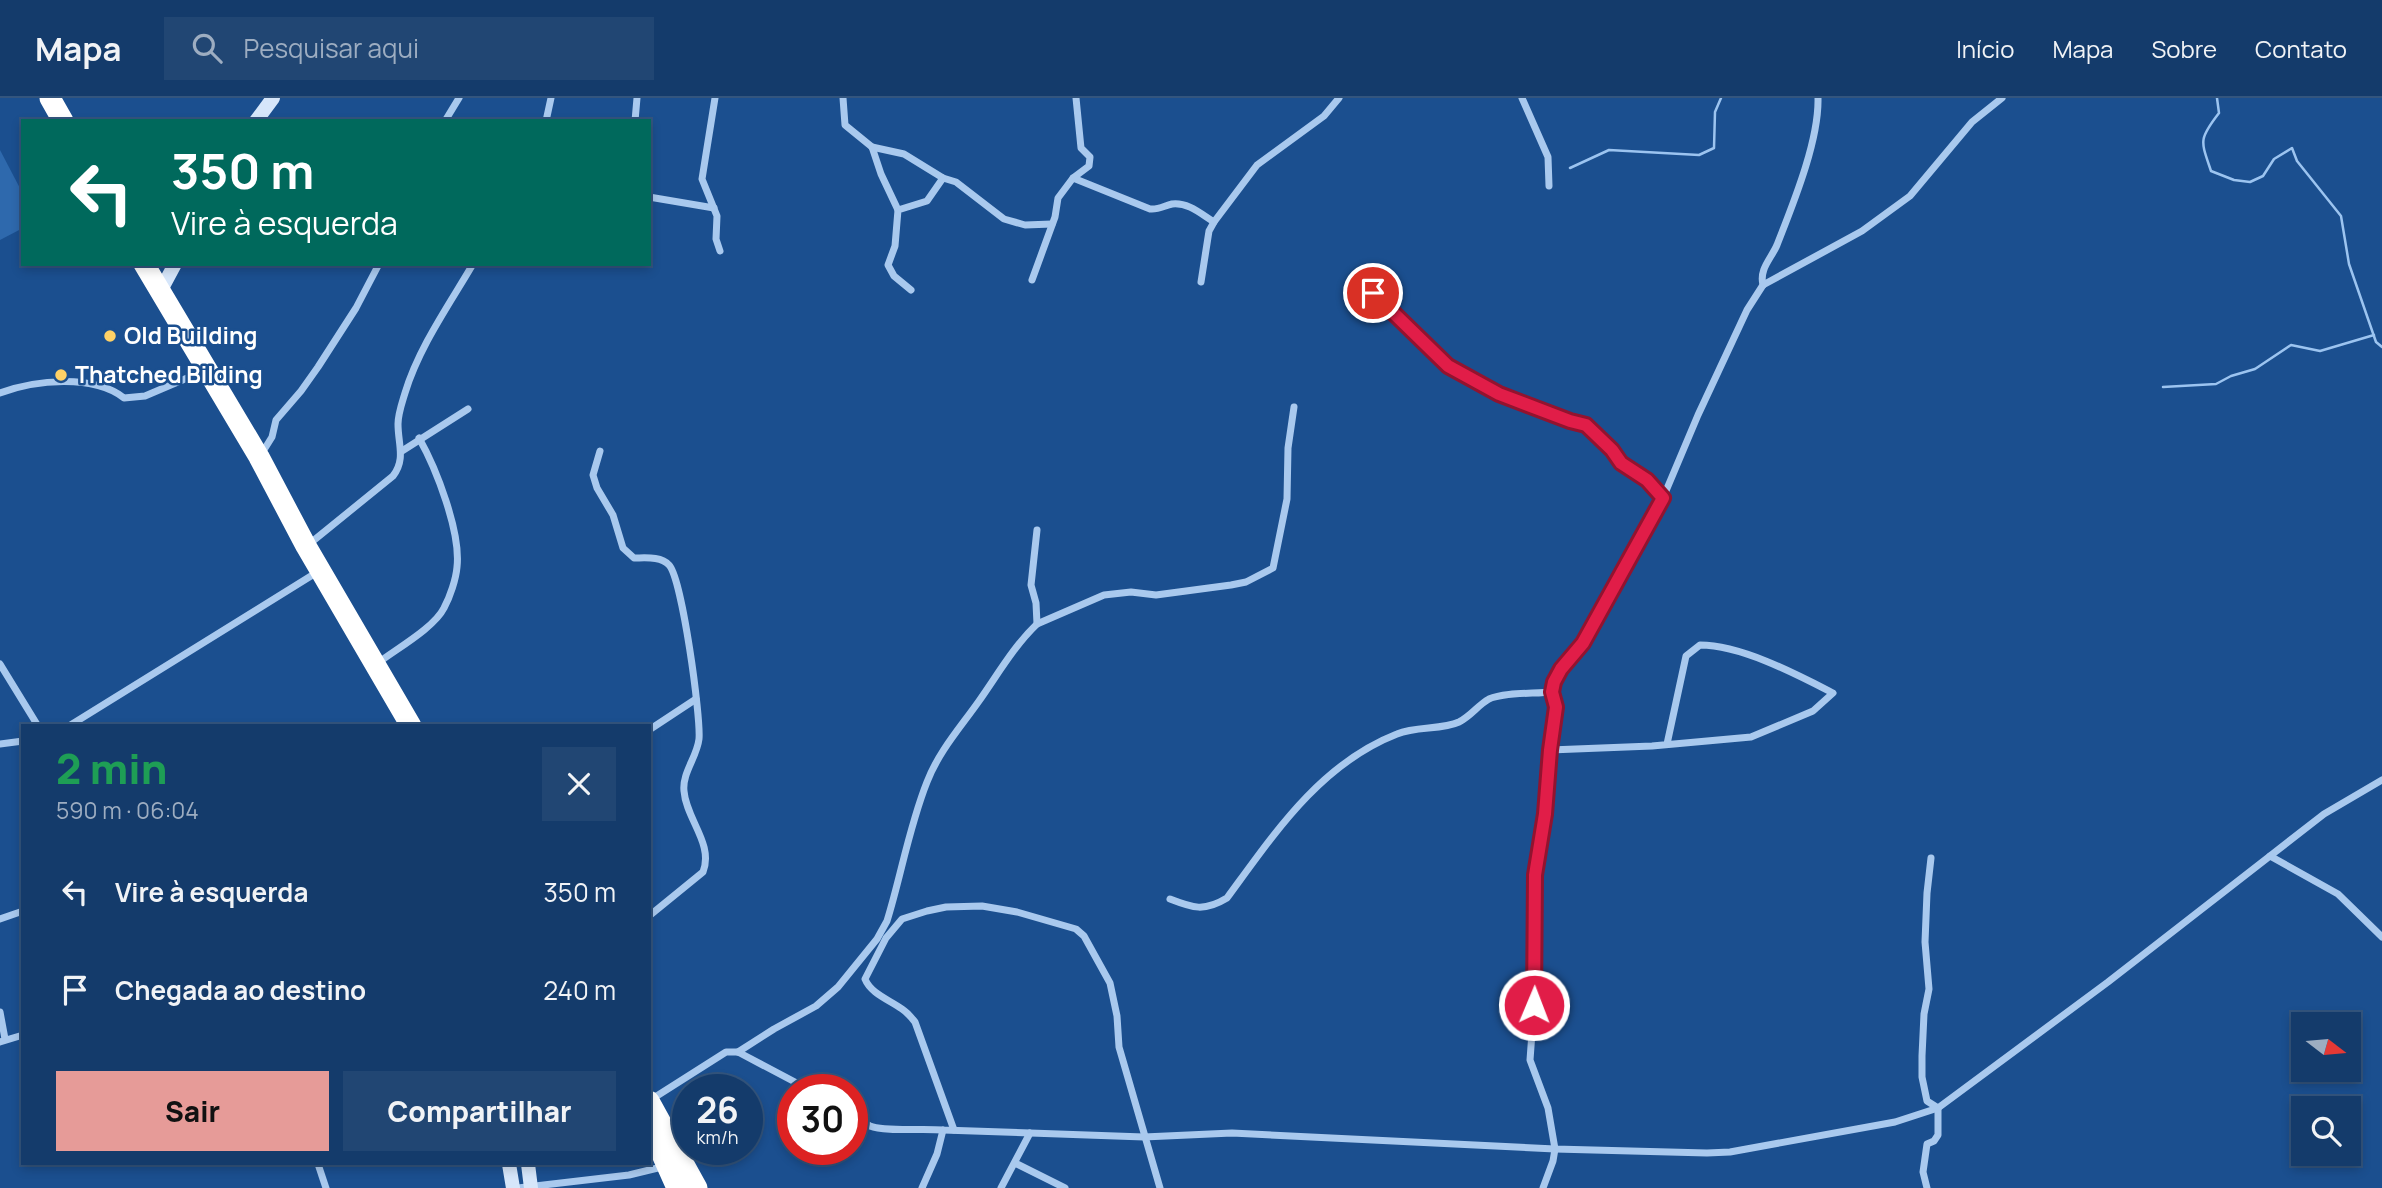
<!DOCTYPE html>
<html lang="pt">
<meta charset="utf-8">
<style>
:root{--surface:#143b6b;--page:#214673;--text:#f1f3f6;--muted:#9dadc1;--line:#33557e;--accent:#e69b98}
body{margin:0;font-family:Manrope,sans-serif;background:var(--page);color:var(--text);height:100vh;display:flex;flex-direction:column;font-size:26px;white-space:nowrap}
*{box-sizing:border-box;margin:0}
p{font-size:23px;color:var(--muted)}
.icon{flex:none;width:38px;height:38px;fill:none;stroke:currentColor;stroke-width:2;stroke-linecap:round;stroke-linejoin:round}
.map{position:relative;flex:1;overflow:hidden}
.details{position:absolute;left:21px;top:626px;width:630px;height:441px;display:flex;flex-direction:column;background:var(--surface);border-radius:0px;box-shadow:0 4px 10px #0003,0 0 0 2px var(--line)}
.details>*{flex:none}
.hud{position:absolute;left:21px;top:21px;width:630px;height:147px;border-radius:0px;box-shadow:0 4px 10px #0003,0 0 0 2px var(--line);background:#00695c;color:#fff;overflow:hidden}
.needle{width:46px;rotate:106deg}
.tools{position:absolute;left:2291px;top:914px;display:grid;gap:14px}
.tools a{display:grid;place-items:center;width:70px;height:70px;border-radius:0px;background:var(--surface);box-shadow:0 4px 10px #0003,0 0 0 2px var(--line);font-size:35px}
.speed{position:absolute;left:672px;top:976px;display:flex;gap:14px;font-size:35px;font-weight:700;text-align:center}
.speed>*{display:grid;place-content:center;width:91px;height:91px;border-radius:50%;background:var(--surface);box-shadow:0 4px 10px #0003,0 0 0 2px var(--line);line-height:1}
.speed small{font-size:18px;font-weight:400}
.speed .limit{border:10px solid #d22;background:#fff;color:#111}
.pin{position:absolute;display:grid;place-items:center;width:60px;height:60px;color:#fff;margin:-30px;border:4px solid #fff;border-radius:50%;box-shadow:0 2px 7px #0007}
.me{position:absolute;width:77px;margin:-38px;rotate:1deg;stroke-linejoin:round;filter:drop-shadow(0 0 5px #0008)}
.turn{display:flex;align-items:center;gap:24px;height:147px;padding:0 35px;font-size:32px}
.turn .icon{width:91px;height:91px;stroke-width:2.5}
.turn b{display:block;font-size:49px;line-height:60px}
.round{display:grid;place-items:center;flex:none;width:74px;height:74px;border-radius:0px;background:var(--page)}
.head{display:flex;align-items:center;justify-content:space-between;height:119px;padding:0 35px}
h1{font-size:42px;font-weight:800;line-height:52px;color:#1e9e55}
.primary-button{display:flex;gap:14px;margin-top:auto;padding:14px 35px}
.primary-button a{flex:1;height:80px;border-radius:0px;background:var(--accent);color:#111;font-size:28px;font-weight:800;line-height:80px;text-align:center}
.primary-button a+a{background:var(--page);color:var(--text)}
ul{padding:0;list-style:none}
li{display:flex;align-items:center;gap:21px;height:98px;padding:0 35px}
li div{flex:1}
li b{display:block;font-size:26px}
li em{font-style:normal}
header{display:flex;align-items:center;gap:42px;box-sizing:border-box;height:98px;padding:0 35px;background:var(--surface);border-bottom:2px solid var(--line)}
header strong{font-size:33px}
nav{display:flex;gap:38px;margin-inline-start:auto;font-size:24px}
.search{width:490px;height:63px;background:var(--page);display:flex;align-items:center;gap:18px;box-sizing:border-box;padding:0 24px;border-radius:0px;color:var(--muted);font-size:26px}
.map>svg:first-child{display:block}
</style>
<header>
<strong>Mapa</strong>
<div class="search"><svg class="icon" aria-label="search" viewBox="0 0 24 24"><circle cx="10" cy="10" r="6"/><path d="M15 15l6 6"/></svg>Pesquisar aqui</div>
<nav><a>Início</a><a>Mapa</a><a>Sobre</a><a>Contato</a></nav>
</header>
<div class="map">
<svg width="2382" height="1090" viewBox="0 0 2382 1090">
<rect width="100%" height="100%" fill="#1b4f8f"/>
<!-- green -->
<polygon fill="#2e69ad" points="0,52 23,96 23,130 0,142"/>
<g fill="none" stroke-linecap="round" stroke-linejoin="round">
<!-- stream -->
<g stroke="#9cc4f0" stroke-width="2.5">
<path d="M 2217,0 L 2219,15 C 2198,42 2201,43 2211,73 L 2234,82 L 2250,84 L 2263,78 L 2274,61 L 2292,50 L 2297,63 L 2341,118 L 2349,166 L 2376,244 L 2382,249"/>
<polyline points="1570,70 1609,52 1699,57 1714,50 1715,14 1721,0"/>
<polyline points="2163,289 2216,286 2231,278 2255,271 2291,247 2320,253 2374,237"/>
</g>
<!-- street -->
<g stroke="#a9c9ee" stroke-width="7">
<polyline points="715,0 702,81 717,118 716,141 720,153"/>
<polyline points="843,0 845,27 872,49 881,76 898,112"/>
<polyline points="1522,0 1548,59 1549,88"/>
<polyline points="445,23 459,0"/>
<polyline points="546,23 551,0"/>
<polyline points="635,23 637,0"/>
<polyline points="872,49 904,56 943,80 956,84 1004,121 1025,127 1052,126"/>
<path d="M 1073,80 L 1150,111 C 1158,112 1164,108 1172,106 C 1188,104 1201,116 1214,124"/>
<polyline points="649,99 714,110"/>
<polyline points="1032,182 1055,119 1058,100 1073,80 1089,68 1090,59 1081,50 1076,0"/>
<polyline points="1201,184 1209,133 1214,124 1257,67 1324,18 1339,0"/>
<path d="M 1763,187 C 1759,171 1771,161 1777,147 C 1793,106 1819,43 1818,0"/>
<polyline points="911,192 894,178 888,167 895,148 898,112 927,103 943,80"/>
<polyline points="1373,195 1448,268 1499,296 1570,323 1586,327 1612,352 1621,365 1647,382 1663,400"/>
<path d="M 0,295 C 35,282 93,276 124,300 L 145,298 L 206,272"/>
<polyline points="402,353 468,311"/>
<path d="M 600,353 L 593,377 L 597,390 L 613,417 L 623,450 L 634,460 C 645,460 661,458 669,467 C 682,480 701,619 699,641 C 697,659 682,675 684,693 C 686,721 714,746 703,774 L 649,818"/>
<polyline points="262,355 272,339 276,322 301,293 318,269 356,210 379,166"/>
<path d="M 308,447 L 393,378 C 406,361 398,346 398,326 C 398,316 402,305 405,295 C 419,249 449,207 473,166"/>
<polyline points="1037,526 1104,497 1131,494 1156,497 1231,487 1246,484 1273,470 1287,401 1288,350 1294,309"/>
<path d="M 378,565 C 396,551 434,530 444,510 C 450,499 456,481 457,469 C 461,434 436,370 419,340"/>
<polyline points="0,566 38,628"/>
<polyline points="69,628 319,473"/>
<polyline points="649,632 696,601"/>
<polyline points="0,646 23,643"/>
<path d="M 1550,652 L 1652,648 L 1751,639 L 1813,613 L 1833,595 C 1796,576 1741,547 1700,547 L 1686,558 L 1667,646"/>
<polyline points="2270,758 2324,716 2382,682"/>
<path d="M 1170,801 C 1193,810 1204,814 1227,800 C 1274,736 1320,666 1397,636 C 1416,628 1442,632 1459,624 C 1471,618 1478,607 1489,601 C 1505,594 1534,596 1552,594"/>
<polyline points="0,821 23,813"/>
<polyline points="0,914 5,941"/>
<polyline points="0,944 23,937"/>
<path d="M 738,954 L 774,931 L 816,908 L 838,889 L 877,841 L 887,823 C 901,778 909,729 927,684 C 939,653 960,630 979,603 C 998,576 1014,548 1037,526 L 1036,505 L 1031,487 L 1037,432"/>
<polyline points="652,1001 726,954 738,954 810,992"/>
<path d="M 852,1015 C 858,1018 864,1025 870,1028 C 885,1034 924,1030 943,1032 L 1144,1039 L 1232,1035 L 1555,1051 L 1707,1055 L 1730,1054 L 1895,1024 L 1938,1010 L 2108,884 L 2270,758 L 2338,796 L 2382,839"/>
<path d="M 954,1032 L 915,924 C 911,919 907,914 902,911 C 890,902 871,896 865,881 L 886,840 L 902,821 L 927,813 L 946,809 L 982,808 L 1017,814 L 1076,831 L 1084,838 L 1110,885 L 1117,918 L 1119,949 L 1160,1090"/>
<polyline points="1015,1065 1065,1090"/>
<polyline points="318,1066 326,1090"/>
<polyline points="518,1090 629,1077 666,1068"/>
<polyline points="922,1090 937,1056 943,1032"/>
<polyline points="1001,1090 1030,1035"/>
<polyline points="1543,1090 1553,1063 1555,1051 1548,1010 1530,962 1534,907 1535,777 1545,716 1550,652 1556,609 1552,594 1554,584 1561,571 1583,545 1663,400 1698,317 1747,212 1763,187 1862,133 1910,98 1972,24 2002,0"/>
<polyline points="1927,1090 1923,1074 1927,1046 1934,1043 1938,1037 1938,1010 1927,1003 1922,979 1922,958 1924,916 1929,891 1925,844 1927,795 1931,760"/>
</g>
<!-- secondary -->
<g stroke="#d6e6fa" stroke-width="14">
<polyline points="256,23 273,0"/>
<polyline points="160,194 175,166"/>
<polyline points="509,1066 513,1090"/>
<polyline points="528,1066 531,1090"/>
</g>
<!-- highway -->
<g stroke="#fff" stroke-width="21">
<polyline points="50,0 63,23"/>
<polyline points="144,166 259,359 306,448 411,628"/>
<polyline points="649,1003 697,1090"/>
<polyline points="652,1034 677,1090"/>
</g>
</g>
<g fill="none" stroke-linecap="round" stroke-linejoin="round">
<!-- route casing -->
<g stroke="#92132f" stroke-width="18">
<polyline id="route" points="1373,195 1448,268 1499,296 1570,323 1586,327 1612,352 1621,365 1647,382 1663,400 1583,545 1561,571 1554,584 1552,594 1556,609 1550,652 1545,716 1535,777 1534,907"/>
</g>
<!-- route -->
<use href="#route" stroke="#e11d48" stroke-width="12"/>
</g>
<!-- markers -->
<g fill="#ffd166" stroke="#1b4f8f" stroke-width="2.5">
<circle cx="110" cy="238" r="7"/>
<circle cx="61" cy="277" r="7"/>
</g>
<g text-anchor="middle" stroke-width="5" stroke-linejoin="round" paint-order="stroke">
<!-- poi labels -->
<g font-size="23" font-weight="bold" fill="#fff" stroke="#1b4f8f" text-anchor="start">
<text x="124" y="246">Old Building</text>
<text x="75" y="285">Thatched Bilding</text>
</g>
</g>
</svg>
<div class="tools">
<a><svg class="needle" viewBox="-14 -14 28 28"><path d="M0-13l5 13h-10z" fill="#e53935"/><path d="M0 13l5-13h-10z" fill="#9dadc1"/></svg></a>
<a><svg class="icon" aria-label="search" viewBox="0 0 24 24"><circle cx="10" cy="10" r="6"/><path d="M15 15l6 6"/></svg></a>
</div>
<div class="speed"><div>26<small>km/h</small></div><div class="limit">30</div></div>
<div class="pin" style="left:1373px;top:195px;background:#d93025"><svg class="icon" aria-label="arrive" viewBox="0 0 24 24"><path d="M6 21V4h12l-3 4 3 4H6"/></svg></div>
<svg class="me" style="left:1534px;top:907px" viewBox="-20 -20 40 40"><circle r="17" fill="#e11d48" stroke="#fff" stroke-width="3"/><path d="M0-11L8 9 0 5-8 9z" fill="#fff"/></svg>
<div class="hud">
<div class="turn"><svg class="icon" aria-label="left" viewBox="0 0 24 24"><path d="M17 20v-9H6M10 6l-5 5 5 5"/></svg><div><b>350 m</b>Vire à esquerda</div></div>
</div>
<section class="details">
<div class="head"><div><h1>2 min</h1><p>590 m · 06:04</p></div><a class="round"><svg class="icon" aria-label="close" viewBox="0 0 24 24"><path d="M6 6l12 12M18 6L6 18"/></svg></a></div>
<ul>
<li><svg class="icon" aria-label="left" viewBox="0 0 24 24"><path d="M17 20v-9H6M10 6l-5 5 5 5"/></svg><div><b>Vire à esquerda</b></div><em>350 m</em></li>
<li><svg class="icon" aria-label="arrive" viewBox="0 0 24 24"><path d="M6 21V4h12l-3 4 3 4H6"/></svg><div><b>Chegada ao destino</b></div><em>240 m</em></li>
</ul>
<div class="primary-button"><a>Sair</a><a>Compartilhar</a></div>
</section>
</div>
